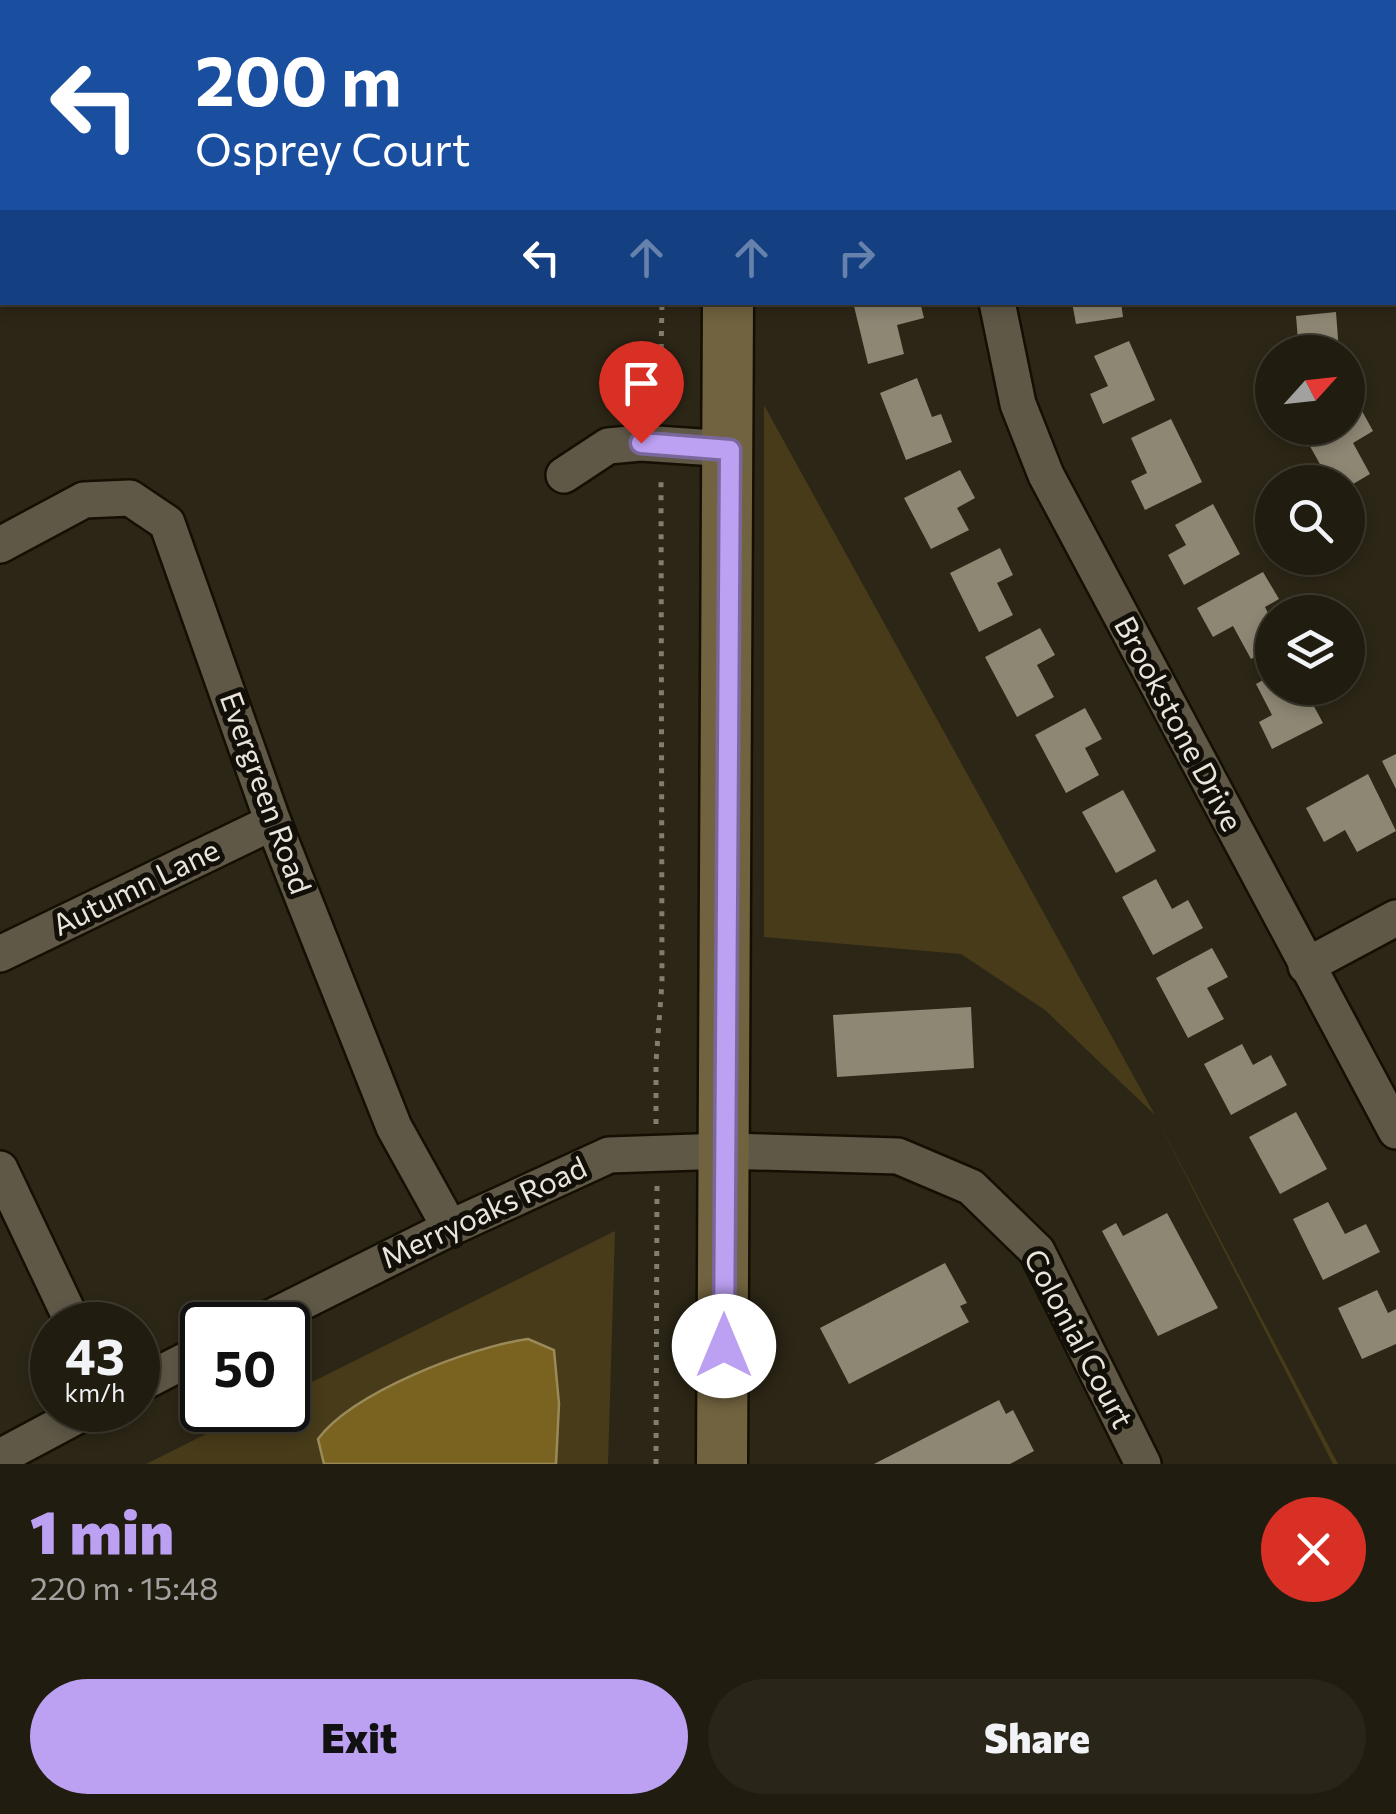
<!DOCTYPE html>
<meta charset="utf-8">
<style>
:root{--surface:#211c10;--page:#292519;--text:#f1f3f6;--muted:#a2a19f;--line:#3e3a30;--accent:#bca0f2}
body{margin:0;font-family:Commissioner,sans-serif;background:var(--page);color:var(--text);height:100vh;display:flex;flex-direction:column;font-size:38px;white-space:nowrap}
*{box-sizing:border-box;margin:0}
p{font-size:32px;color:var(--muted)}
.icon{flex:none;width:55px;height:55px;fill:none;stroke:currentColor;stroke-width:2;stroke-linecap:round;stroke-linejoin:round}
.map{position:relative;height:1464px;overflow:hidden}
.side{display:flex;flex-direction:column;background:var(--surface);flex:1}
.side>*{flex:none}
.guide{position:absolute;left:0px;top:0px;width:1398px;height:305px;box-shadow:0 5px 15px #0003,0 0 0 2px var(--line);background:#1a4fa0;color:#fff;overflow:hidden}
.needle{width:65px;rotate:63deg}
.tools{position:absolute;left:1255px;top:335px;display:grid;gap:20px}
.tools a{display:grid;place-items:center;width:110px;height:110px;border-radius:50%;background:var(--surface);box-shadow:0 5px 15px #0003,0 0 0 2px var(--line);font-size:50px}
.speed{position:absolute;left:30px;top:1302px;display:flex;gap:20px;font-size:50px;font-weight:700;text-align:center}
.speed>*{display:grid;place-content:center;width:130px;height:130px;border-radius:50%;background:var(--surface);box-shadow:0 5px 15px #0003,0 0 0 2px var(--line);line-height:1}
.speed small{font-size:25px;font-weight:400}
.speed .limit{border:5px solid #111;border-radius:15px;background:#fff;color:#111}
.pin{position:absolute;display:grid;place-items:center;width:85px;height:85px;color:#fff;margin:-102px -42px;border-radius:50% 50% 50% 0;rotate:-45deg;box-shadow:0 0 10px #0007}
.pin .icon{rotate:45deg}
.me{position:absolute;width:110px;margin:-55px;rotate:0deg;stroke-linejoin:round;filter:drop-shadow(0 0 8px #0008)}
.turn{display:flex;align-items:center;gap:35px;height:210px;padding:0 30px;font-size:45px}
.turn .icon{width:130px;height:130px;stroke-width:2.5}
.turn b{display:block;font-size:70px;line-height:85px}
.lanes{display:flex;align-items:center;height:95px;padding:0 30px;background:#0003;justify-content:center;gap:50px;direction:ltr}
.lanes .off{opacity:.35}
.round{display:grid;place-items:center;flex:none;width:105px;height:105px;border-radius:52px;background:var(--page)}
.headline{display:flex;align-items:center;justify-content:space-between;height:170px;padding:0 30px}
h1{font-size:60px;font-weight:800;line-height:75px;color:var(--accent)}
.action{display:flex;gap:20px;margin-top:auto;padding:20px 30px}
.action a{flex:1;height:115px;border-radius:60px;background:var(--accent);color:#111;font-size:40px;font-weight:800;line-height:115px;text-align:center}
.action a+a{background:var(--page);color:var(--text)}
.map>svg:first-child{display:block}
</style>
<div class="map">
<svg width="1396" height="1464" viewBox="0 0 1396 1464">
<rect width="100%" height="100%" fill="#2c2616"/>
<!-- green -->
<g fill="#473b19">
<polygon points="764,405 1155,1115 1338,1464 1333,1464 1155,1115 1045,1010 961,954 764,937"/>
<polygon points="615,1231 608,1464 146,1464 254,1410 288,1410 288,1394"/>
</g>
<!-- water -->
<path fill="#7a6321" stroke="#9b8a59" stroke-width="2.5" d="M 528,1339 L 554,1350 L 559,1404 L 556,1464 L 324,1464 L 318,1439 C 353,1392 470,1347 528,1339 Z"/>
<!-- building -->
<g fill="#8e8774">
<polygon points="853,302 920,302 924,318 897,325 904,354 868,364"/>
<polygon points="1072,302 1121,302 1123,317 1076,324"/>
<polygon points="1336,312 1339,352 1299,352 1296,316"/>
<polygon points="1129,341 1155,400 1103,424 1090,394 1108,386 1094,356"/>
<polygon points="917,378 932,417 941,414 952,442 906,460 880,393"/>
<polygon points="1357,402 1373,431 1353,443 1370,474 1348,487 1348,482 1330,482 1302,432 1311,428 1348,428 1348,407"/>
<polygon points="1171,419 1202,482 1145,510 1131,481 1147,473 1131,438"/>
<polygon points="960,470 975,498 957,508 969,530 931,549 904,498"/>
<polygon points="1213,504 1240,554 1184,585 1168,555 1186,545 1175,525"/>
<polygon points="1000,548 1013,575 997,583 1013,615 979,632 950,573"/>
<polygon points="1263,572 1279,599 1265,607 1272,621 1272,647 1251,659 1233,626 1213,637 1197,608"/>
<polygon points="1040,628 1055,655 1037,665 1054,697 1017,717 985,657"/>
<polygon points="1272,675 1272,688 1304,688 1323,723 1272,749 1259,722 1272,715 1256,684"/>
<polygon points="1085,708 1102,739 1085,748 1099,775 1066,793 1035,735"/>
<polygon points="1396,754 1396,789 1382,761"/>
<polygon points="1368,774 1396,831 1357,852 1345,830 1324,842 1306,808"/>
<polygon points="1123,790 1156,851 1116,873 1082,812"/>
<polygon points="1156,879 1172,909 1188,900 1203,928 1153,955 1122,897"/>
<polygon points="1212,948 1228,977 1207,988 1224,1019 1188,1038 1156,978"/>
<polygon points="971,1007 974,1068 837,1077 833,1015"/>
<polygon points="1242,1044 1253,1065 1271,1055 1287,1085 1231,1115 1204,1064"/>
<polygon points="1296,1112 1327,1169 1280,1194 1249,1137"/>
<polygon points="1328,1202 1345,1234 1366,1224 1380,1252 1323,1280 1293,1219"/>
<polygon points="1167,1213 1218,1308 1158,1336 1102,1231 1116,1223 1123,1236"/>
<polygon points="945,1263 967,1303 960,1306 969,1322 849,1384 820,1328"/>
<polygon points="1377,1290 1388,1313 1396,1309 1396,1344 1362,1359 1338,1308"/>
<polygon points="999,1400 1006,1414 1013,1410 1034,1451 1010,1464 874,1464"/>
</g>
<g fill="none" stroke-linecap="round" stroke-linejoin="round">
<!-- minor casing -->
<g stroke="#140f02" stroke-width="40">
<g id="minor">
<polyline points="202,2 205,0"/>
<polyline points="1205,2 1209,0"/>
<polyline points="0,74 2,73"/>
<polyline points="997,302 1018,404 1046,475 1396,1131"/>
<polyline points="564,475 608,446 641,443 730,449"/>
<polyline points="0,545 84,500 130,498 167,523 273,822 394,1127 450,1228"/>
<polyline points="0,954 273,822"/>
<polyline points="1306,966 1396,918"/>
<polyline points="0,1169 74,1325"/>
<polyline points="256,1325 450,1228 609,1155 725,1151 898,1156 971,1187 1037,1251 1143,1464"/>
<polyline points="138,1385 202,1352"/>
<polyline points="0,1457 88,1410"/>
</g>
</g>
<!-- secondary casing -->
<g stroke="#140f02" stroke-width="55">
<g id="secondary">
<polyline points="725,0 725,2"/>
<polyline points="722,1464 728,302"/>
</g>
</g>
<!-- path -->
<g stroke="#827d6f" stroke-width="5" stroke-dasharray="5 8" stroke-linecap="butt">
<polyline points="660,2 660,0"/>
<polyline points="660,414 662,302"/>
<polyline points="656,1124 656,1062 662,983 661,475"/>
<polyline points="656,1464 657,1185"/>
</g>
<!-- minor -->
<use href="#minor" stroke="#5f5847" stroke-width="35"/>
<!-- secondary -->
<use href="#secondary" stroke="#71633f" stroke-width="50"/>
</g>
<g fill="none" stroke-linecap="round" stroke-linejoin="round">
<!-- route casing -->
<g stroke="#7a689d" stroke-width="25">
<polyline id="route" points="641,443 730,450 724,1346"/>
</g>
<!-- route -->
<use href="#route" stroke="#bca0f2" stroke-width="18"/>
</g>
<g text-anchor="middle" stroke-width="10" stroke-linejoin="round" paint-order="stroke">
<!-- street labels -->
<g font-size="30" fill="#e9e5db" stroke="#120f08">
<text transform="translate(1178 724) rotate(62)" y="10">Brookstone Drive</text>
<text transform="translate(265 793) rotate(70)" y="10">Evergreen Road</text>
<text transform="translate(136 888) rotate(-26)" y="10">Autumn Lane</text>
<text transform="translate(484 1213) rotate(-25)" y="10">Merryoaks Road</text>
<text transform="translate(1078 1339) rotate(62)" y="10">Colonial Court</text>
</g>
</g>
</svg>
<div class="tools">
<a><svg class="needle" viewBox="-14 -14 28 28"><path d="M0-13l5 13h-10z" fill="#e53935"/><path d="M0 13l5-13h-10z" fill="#a2a19f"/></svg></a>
<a><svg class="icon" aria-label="search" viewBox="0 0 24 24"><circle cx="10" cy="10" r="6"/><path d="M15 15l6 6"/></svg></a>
<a><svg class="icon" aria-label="layers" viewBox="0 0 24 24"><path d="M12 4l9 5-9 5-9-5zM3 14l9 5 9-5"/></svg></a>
</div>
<div class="speed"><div>43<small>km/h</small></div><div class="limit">50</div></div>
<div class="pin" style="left:641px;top:443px;background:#d93025"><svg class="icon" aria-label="arrive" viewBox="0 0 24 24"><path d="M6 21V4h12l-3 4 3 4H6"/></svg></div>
<svg class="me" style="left:724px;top:1346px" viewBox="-20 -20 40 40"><circle r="19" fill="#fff"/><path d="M0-13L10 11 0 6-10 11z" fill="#bca0f2"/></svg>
<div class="guide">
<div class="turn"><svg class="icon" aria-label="left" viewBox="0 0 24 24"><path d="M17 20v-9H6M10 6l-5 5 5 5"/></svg><div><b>200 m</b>Osprey Court</div></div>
<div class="lanes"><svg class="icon" aria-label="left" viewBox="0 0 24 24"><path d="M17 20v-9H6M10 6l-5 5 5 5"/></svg><svg class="icon off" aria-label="ahead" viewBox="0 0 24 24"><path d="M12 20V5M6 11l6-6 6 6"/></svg><svg class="icon off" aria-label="ahead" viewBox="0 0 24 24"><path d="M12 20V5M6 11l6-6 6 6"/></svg><svg class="icon off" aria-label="right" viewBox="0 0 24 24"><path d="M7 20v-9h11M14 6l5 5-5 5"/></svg></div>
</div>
</div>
<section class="side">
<div class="headline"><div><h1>1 min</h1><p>220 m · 15:48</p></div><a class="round" style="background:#d93025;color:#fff"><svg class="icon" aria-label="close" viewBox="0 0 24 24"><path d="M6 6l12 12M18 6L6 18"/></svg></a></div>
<div class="action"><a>Exit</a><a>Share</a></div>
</section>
